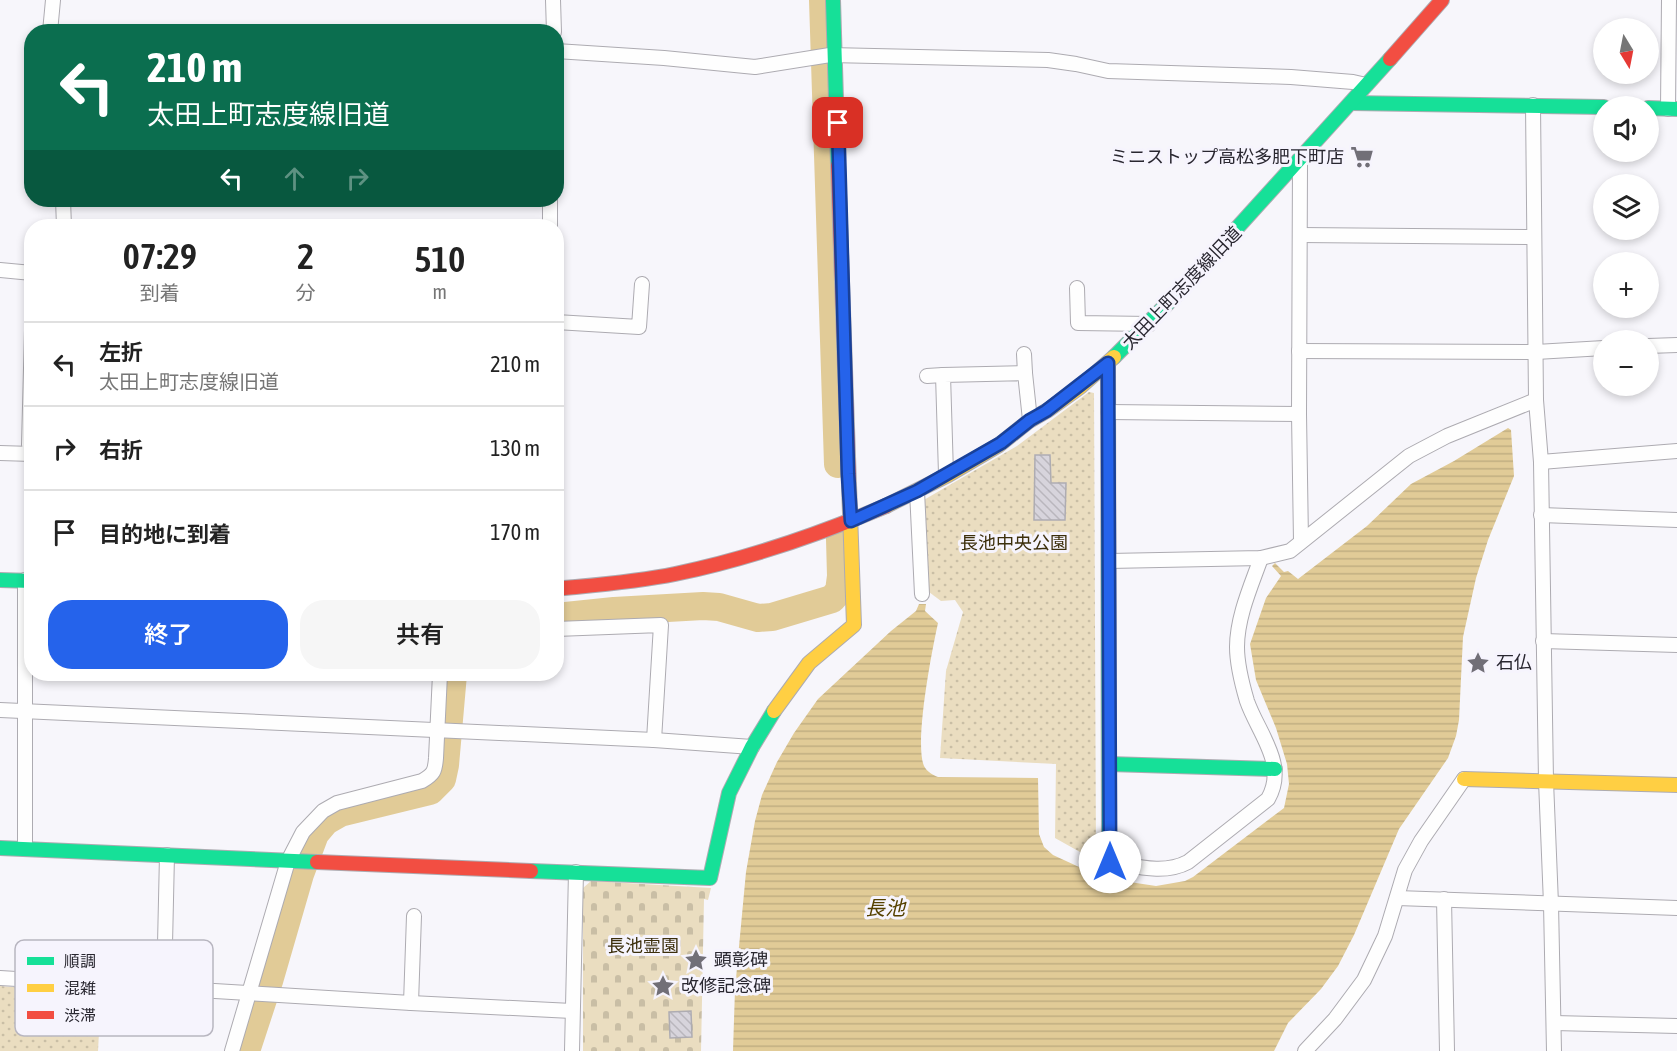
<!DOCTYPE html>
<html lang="ja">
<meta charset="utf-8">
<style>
:root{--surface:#fff;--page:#f6f6f6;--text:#222;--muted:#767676;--line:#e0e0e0;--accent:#2563eb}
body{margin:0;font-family:"Asap Condensed","Noto Sans JP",sans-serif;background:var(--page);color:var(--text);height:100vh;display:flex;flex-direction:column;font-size:22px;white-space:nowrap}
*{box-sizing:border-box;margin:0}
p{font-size:20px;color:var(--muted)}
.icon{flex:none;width:33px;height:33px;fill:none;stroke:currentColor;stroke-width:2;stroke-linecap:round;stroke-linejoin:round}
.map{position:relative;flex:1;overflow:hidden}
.side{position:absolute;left:24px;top:219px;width:540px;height:462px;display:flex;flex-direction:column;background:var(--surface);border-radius:24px;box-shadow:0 3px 9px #0003}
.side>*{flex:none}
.top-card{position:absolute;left:24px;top:24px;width:540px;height:183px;border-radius:24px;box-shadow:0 3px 9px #0003;background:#0b6e4f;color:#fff;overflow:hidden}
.needle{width:39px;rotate:170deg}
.tools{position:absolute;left:1593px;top:18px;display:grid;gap:12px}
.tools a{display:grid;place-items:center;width:66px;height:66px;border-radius:50%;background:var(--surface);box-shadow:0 3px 9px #0003;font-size:30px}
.pin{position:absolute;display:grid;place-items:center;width:51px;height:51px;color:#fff;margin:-26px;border-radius:12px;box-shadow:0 3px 9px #0006}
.me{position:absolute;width:66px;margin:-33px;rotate:0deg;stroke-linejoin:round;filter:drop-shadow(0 0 4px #0008)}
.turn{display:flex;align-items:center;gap:21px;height:126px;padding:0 24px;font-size:27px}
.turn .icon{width:78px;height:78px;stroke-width:2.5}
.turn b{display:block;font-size:42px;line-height:51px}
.lanes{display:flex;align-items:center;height:57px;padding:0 24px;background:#0003;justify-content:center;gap:30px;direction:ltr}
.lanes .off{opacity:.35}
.eta{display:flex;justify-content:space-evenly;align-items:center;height:102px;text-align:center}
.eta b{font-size:36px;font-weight:600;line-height:42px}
.button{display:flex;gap:12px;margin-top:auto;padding:12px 24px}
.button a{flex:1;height:69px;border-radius:24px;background:var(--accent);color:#fff;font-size:24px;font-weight:600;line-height:69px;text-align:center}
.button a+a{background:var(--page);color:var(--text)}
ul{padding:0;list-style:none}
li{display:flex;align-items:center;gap:18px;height:84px;padding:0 24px;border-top:2px solid var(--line)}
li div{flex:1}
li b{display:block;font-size:22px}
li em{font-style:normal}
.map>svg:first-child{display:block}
</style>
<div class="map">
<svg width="1677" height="1051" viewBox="0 0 1677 1051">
<defs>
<pattern id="grass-dots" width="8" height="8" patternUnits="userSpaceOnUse" patternTransform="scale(1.5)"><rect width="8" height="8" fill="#eaddc0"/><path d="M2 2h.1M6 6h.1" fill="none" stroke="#c9bea5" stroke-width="1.8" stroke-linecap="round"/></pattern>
<pattern id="cemetery-stones" width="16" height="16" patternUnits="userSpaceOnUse" patternTransform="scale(1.5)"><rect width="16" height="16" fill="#eaddc0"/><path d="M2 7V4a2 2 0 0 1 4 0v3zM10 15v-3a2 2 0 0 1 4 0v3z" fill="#c9bea5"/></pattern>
<pattern id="water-rules" width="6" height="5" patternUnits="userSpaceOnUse" patternTransform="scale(1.5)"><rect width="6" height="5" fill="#e1cb97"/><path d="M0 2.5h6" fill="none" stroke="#c1ae82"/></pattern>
<pattern id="building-back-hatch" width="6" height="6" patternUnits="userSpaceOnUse" patternTransform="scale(1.5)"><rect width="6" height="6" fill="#d7d4dc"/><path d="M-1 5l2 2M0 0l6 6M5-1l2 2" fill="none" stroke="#b9b6bd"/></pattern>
</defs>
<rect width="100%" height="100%" fill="#f7f6fb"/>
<!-- grass -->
<g fill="url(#grass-dots)">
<polygon points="1089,392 1094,393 1096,861 1055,838 1056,764 940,758 946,671 963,612 955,600 941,601 925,589 922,501 1017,446"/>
<polygon points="0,986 101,994 98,1051 0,1051"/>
</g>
<!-- cemetery -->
<polygon fill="url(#cemetery-stones)" points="591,881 711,888 708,900 704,899 701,1051 583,1051 583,888"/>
<!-- water -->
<path fill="url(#water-rules)" d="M 1508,428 L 1511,430 L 1514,476 L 1488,540 L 1476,578 L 1463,637 L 1459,720 L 1456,736 L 1448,758 L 1399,829 L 1354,935 L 1338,966 L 1321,989 L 1288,1023 L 1274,1051 L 733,1051 L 735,989 L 746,872 L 755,821 L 762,795 L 777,762 L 794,733 L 818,699 L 891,631 L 916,611 L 919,604 L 926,604 L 925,611 L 938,623 C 932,650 914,743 924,766 C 927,772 933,775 938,777 L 1038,778 L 1039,834 L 1044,847 L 1053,855 L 1103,878 L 1156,886 L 1185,881 L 1193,877 L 1284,808 L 1289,784 L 1287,764 L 1276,728 L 1256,680 L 1250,644 L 1266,598 L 1281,576 L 1272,566 L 1275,563 L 1284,572 L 1288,571 L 1298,579 L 1367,526 L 1411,484 L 1454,461 Z"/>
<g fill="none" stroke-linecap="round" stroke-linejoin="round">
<!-- river -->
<g stroke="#e1cb97" stroke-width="28">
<polyline points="823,0 838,464"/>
<polyline points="556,617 614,611 703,606 719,607 758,618 772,617 832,599 839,591 841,576 840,539"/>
<polyline points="246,1051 269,981 300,874 315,834 326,821 340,813 430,791 442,779 445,765 453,674"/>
</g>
</g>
<!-- building -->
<g fill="url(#building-back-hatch)" stroke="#aeacb2" stroke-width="1.5">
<polygon points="1035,455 1050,455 1051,483 1066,483 1065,520 1034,520"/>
<polygon points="691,1011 692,1037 670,1038 669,1012"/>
</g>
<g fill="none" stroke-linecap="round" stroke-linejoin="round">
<!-- street casing -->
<g stroke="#adabb1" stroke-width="16">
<g id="street">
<polyline points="553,0 554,32"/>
<polyline points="50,32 53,0"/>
<polyline points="556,51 664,58 755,67 830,55 1048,60 1076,64 1108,71 1291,77 1353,82 1366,85"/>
<polyline points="1533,105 1536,400 1541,462 1546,781 1551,904 1554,1051"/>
<polyline points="1668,109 1669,0"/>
<polyline points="1300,162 1299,414 1301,541"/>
<polyline points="63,200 64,226"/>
<polyline points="550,226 550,200"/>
<polyline points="1300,235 1534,237"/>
<polyline points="0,270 32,273"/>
<polyline points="1077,288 1078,323 1150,324"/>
<polyline points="556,322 639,327 642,284"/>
<polyline points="32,330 29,445 32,448"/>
<polyline points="1648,346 1677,345"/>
<polyline points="1299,351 1536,352 1604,348"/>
<polyline points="1024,354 1025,373"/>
<polyline points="927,376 943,375"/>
<polyline points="1108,412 1299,414"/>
<polyline points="0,453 32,454"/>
<polyline points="1541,462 1677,451"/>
<polyline points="946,474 943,375 1025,373 1030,420"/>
<polyline points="917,491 922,594"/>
<polyline points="1541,515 1677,520"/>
<polyline points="1109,561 1261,558 1290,551 1409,456 1447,436 1536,400"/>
<polyline points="25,580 25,849"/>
<polyline points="556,629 661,625 654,740"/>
<polyline points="1543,641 1677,645"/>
<polyline points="0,710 654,740 752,747"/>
<path d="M 1109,862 C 1135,866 1164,875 1188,862 L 1268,799 C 1288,764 1258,733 1247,701 C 1242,684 1237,664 1237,647 C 1237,617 1251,586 1261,558"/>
<polyline points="1397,898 1677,908"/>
<polyline points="1444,899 1447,1051"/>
<polyline points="0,978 411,1003 572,1011"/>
<polyline points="164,989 167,855"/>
<polyline points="411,1003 414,916"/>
<polyline points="1554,1023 1677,1026"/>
<path d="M 232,1051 L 288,861 L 303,832 L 323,811 L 337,803 L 422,781 C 434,774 435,771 436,758 L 440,674"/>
<polyline points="572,1051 576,872"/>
<polyline points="1305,1051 1335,1019 1364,980 1385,936 1405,870 1421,841 1464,779"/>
</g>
</g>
<!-- fast casing -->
<g stroke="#adabb1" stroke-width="16">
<g id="fast">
<polyline points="833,0 838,165"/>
<polyline points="1351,103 1604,107"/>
<polyline points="1648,108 1677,109"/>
<polyline points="1114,357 1180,291 1390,59"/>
<polyline points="1108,364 1109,862"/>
<polyline points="0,580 32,581"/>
<polyline points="1109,764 1275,769"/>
<polyline points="0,848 317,862"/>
<polyline points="531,871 710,878 729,793 752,747 774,711"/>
</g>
</g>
<!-- slow casing -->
<g stroke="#adabb1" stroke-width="16">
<g id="slow">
<polyline points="886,506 948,475 999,445 1029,421 1048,410 1080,387 1114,357"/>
<polyline points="774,711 809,663 854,625 849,485"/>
<polyline points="1464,779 1677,785"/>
</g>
</g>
<!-- jam casing -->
<g stroke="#adabb1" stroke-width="16">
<g id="jam">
<polyline points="1390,59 1442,0"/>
<polyline points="838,165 849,485"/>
<path d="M 556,589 C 596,585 636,582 675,574 C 748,559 817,535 886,506"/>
<polyline points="317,862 531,871"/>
</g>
</g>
<!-- street -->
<use href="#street" stroke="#fefefe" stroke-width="14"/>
<!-- fast -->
<use href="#fast" stroke="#16e098" stroke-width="14"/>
<!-- slow -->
<use href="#slow" stroke="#ffcf43" stroke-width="14"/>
<!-- jam -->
<use href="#jam" stroke="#f24e42" stroke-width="14"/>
</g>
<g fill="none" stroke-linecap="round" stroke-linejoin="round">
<!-- route casing -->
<g stroke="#184099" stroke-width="15">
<polyline id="route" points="838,123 848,474 851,521 917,491 1001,443 1030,420 1046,411 1108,363 1110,862"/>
</g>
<!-- route -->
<use href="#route" stroke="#2563eb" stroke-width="10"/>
</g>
<!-- icons -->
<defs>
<g id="supermarket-bare" transform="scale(1.8)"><path d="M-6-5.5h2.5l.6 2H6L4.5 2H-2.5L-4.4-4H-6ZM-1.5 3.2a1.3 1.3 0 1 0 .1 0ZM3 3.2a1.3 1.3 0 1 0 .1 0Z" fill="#716f77" stroke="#f6f4fd" stroke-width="2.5" paint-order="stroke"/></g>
<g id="sight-bare" transform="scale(1.8)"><path d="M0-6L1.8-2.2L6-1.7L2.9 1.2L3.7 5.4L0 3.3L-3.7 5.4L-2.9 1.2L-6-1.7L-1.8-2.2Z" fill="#716f77" stroke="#f6f4fd" stroke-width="2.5" paint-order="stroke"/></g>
</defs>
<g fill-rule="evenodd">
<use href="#supermarket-bare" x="1362" y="157"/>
<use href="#sight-bare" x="1478" y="663"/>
<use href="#sight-bare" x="696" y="960"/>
<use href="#sight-bare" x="663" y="986"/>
</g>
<g text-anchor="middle" stroke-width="6" stroke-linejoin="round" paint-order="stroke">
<!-- poi labels -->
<g font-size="18" fill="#292730" stroke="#f6f4fd" text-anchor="start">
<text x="1344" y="163" text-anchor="end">ミニストップ高松多肥下町店</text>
<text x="1496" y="669">石仏</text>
<text x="714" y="966">顕彰碑</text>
<text x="681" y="992">改修記念碑</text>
</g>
<!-- street labels -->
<g font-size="18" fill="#292730" stroke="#f6f4fd">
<text transform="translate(1182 288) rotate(-46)" y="6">太田上町志度線旧道</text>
</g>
<!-- park labels -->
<g font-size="18" fill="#3c2f0c" stroke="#f6f4fd">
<text x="1014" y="549">長池中央公園</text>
<text x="643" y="952">長池霊園</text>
</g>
<!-- water labels -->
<g font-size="20" font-style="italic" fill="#564100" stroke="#f6f4fd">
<text x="885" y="915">長池</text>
</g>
</g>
<!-- legend -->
<rect x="15" y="940" width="198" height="96" rx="9" fill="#f6f4fd" stroke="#b8b6c0" stroke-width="1.5"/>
<rect x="27" y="957" width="27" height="8" fill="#16e098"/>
<rect x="27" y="984" width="27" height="8" fill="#ffcf43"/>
<rect x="27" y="1011" width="27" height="8" fill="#f24e42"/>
<g font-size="16" fill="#292730">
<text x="64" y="967">順調</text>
<text x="64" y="994">混雑</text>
<text x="64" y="1021">渋滞</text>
</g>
</svg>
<div class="tools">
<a><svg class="needle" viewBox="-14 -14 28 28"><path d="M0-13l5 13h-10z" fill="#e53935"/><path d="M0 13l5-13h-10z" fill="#767676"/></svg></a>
<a><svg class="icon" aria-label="sound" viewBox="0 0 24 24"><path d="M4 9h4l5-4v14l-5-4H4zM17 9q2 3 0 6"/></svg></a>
<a><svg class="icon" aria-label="layers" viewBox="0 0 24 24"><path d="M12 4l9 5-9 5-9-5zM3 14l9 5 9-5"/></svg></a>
<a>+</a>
<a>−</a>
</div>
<div class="pin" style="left:838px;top:123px;background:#d93025"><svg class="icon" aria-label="arrive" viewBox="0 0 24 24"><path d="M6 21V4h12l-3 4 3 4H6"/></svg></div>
<svg class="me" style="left:1110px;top:862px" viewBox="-20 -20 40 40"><circle r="19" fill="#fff"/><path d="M0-13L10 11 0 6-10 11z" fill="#2563eb"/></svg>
<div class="top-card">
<div class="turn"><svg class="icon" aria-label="left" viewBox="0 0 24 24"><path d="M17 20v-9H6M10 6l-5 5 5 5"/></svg><div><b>210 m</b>太田上町志度線旧道</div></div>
<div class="lanes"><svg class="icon" aria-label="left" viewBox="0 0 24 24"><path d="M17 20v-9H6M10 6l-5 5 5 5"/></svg><svg class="icon off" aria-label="ahead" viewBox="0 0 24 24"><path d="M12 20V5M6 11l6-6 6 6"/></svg><svg class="icon off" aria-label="right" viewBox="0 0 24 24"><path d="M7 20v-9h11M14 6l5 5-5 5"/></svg></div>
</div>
<section class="side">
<div class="eta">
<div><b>07:29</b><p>到着</p></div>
<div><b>2</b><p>分</p></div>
<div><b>510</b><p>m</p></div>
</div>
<ul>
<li><svg class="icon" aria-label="left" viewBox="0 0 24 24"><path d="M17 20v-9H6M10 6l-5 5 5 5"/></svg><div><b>左折</b><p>太田上町志度線旧道</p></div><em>210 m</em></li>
<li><svg class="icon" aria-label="right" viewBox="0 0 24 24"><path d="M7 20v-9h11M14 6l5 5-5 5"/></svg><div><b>右折</b></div><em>130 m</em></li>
<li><svg class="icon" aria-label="arrive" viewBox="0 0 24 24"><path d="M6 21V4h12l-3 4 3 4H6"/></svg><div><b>目的地に到着</b></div><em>170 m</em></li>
</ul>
<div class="button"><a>終了</a><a>共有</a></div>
</section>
</div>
